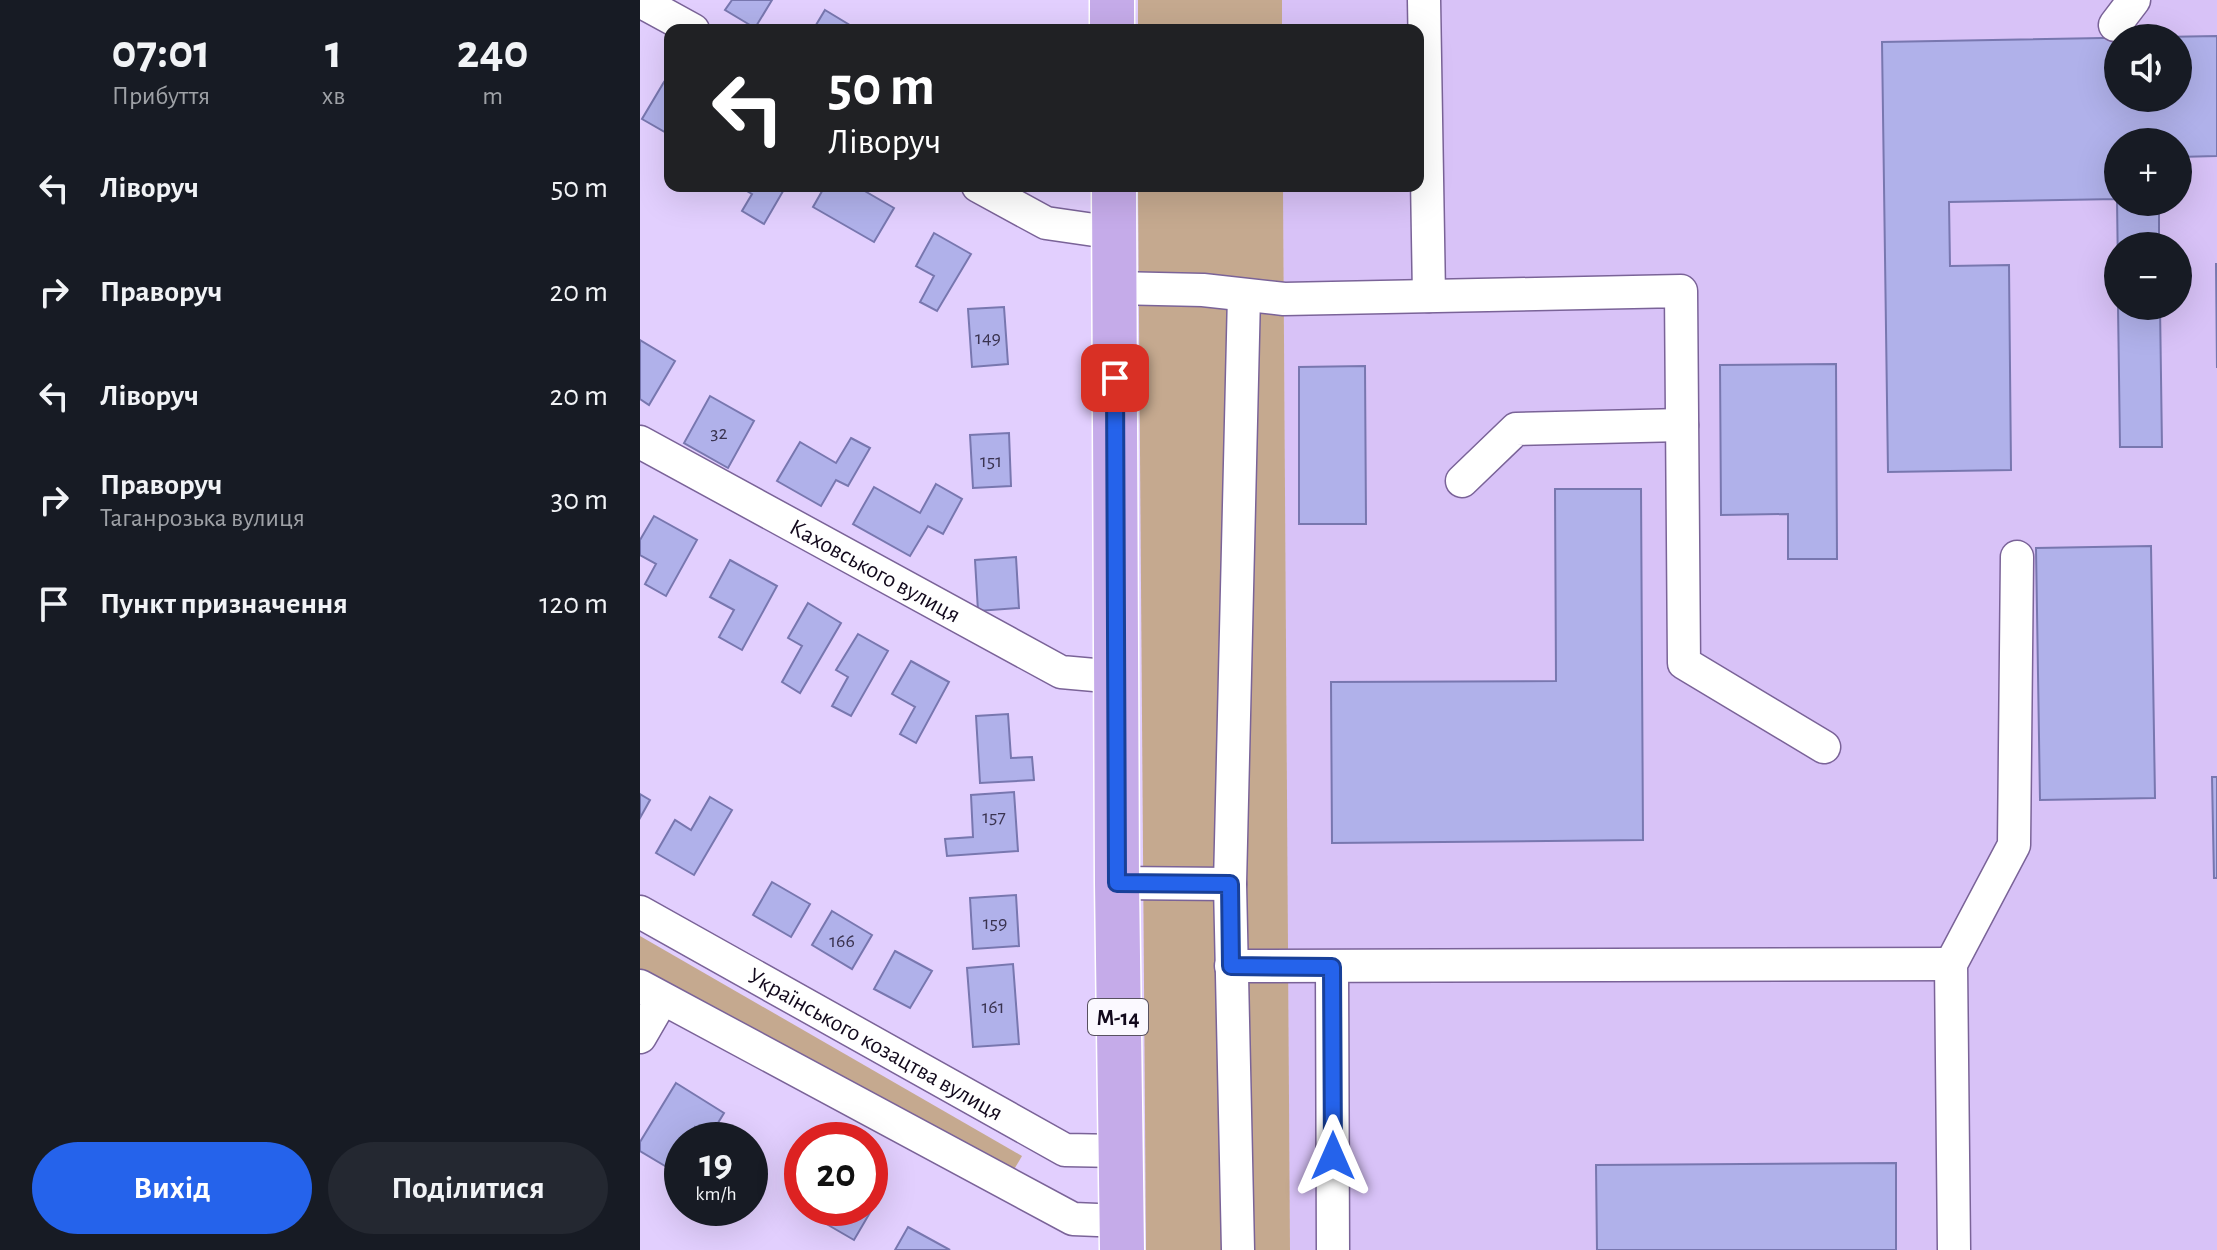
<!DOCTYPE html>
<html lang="uk">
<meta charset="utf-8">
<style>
:root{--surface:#171b24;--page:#242831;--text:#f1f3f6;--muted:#9ea1a6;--accent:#2563eb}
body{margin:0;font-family:"Alegreya Sans",sans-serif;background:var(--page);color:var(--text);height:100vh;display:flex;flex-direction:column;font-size:30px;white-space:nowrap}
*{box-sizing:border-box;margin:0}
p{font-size:26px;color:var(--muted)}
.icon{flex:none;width:44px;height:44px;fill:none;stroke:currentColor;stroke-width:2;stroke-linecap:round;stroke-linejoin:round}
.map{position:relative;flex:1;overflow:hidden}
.side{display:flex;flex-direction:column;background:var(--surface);width:640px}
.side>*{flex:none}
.guide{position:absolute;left:24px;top:24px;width:760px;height:168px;border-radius:16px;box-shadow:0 8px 32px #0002;background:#202124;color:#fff;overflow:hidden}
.tools{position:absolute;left:1464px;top:24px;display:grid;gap:16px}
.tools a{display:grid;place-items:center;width:88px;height:88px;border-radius:50%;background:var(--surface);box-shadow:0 8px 32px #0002;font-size:40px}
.speed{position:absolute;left:24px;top:1122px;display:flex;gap:16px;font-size:40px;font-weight:700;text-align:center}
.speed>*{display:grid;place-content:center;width:104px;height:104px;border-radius:50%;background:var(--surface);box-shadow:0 8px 32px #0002;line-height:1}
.speed small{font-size:20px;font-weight:400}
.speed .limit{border:12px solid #d22;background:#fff;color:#111}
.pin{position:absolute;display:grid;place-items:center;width:68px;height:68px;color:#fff;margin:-34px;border-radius:16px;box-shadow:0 4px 12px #0006}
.me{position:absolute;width:88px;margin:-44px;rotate:0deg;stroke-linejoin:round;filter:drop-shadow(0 0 6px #0008)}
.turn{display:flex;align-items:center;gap:28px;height:168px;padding:0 32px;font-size:36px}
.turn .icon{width:104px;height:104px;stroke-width:2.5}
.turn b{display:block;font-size:56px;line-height:68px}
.eta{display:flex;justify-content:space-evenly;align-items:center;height:136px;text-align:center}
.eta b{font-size:48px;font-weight:600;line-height:56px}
.cta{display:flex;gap:16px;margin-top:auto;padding:16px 32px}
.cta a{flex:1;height:92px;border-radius:48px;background:var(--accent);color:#fff;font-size:32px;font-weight:600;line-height:92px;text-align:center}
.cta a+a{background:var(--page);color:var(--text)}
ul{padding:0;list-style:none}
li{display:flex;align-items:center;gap:24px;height:104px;padding:0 32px}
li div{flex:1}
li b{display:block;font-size:30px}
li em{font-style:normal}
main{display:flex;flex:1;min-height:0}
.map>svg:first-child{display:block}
</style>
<main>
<section class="side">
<div class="eta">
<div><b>07:01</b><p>Прибуття</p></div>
<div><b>1</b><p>хв</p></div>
<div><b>240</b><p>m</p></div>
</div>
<ul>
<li><svg class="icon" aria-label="left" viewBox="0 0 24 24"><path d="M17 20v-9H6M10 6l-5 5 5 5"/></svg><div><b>Ліворуч</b></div><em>50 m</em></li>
<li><svg class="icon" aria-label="right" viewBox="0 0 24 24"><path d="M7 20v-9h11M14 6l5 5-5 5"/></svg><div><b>Праворуч</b></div><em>20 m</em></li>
<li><svg class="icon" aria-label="left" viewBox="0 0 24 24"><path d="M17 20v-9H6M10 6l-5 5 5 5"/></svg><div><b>Ліворуч</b></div><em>20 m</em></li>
<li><svg class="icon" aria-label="right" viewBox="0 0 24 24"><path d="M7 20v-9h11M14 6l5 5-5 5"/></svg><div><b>Праворуч</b><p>Таганрозька вулиця</p></div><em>30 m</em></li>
<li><svg class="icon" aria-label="arrive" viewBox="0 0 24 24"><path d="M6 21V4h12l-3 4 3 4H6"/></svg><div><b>Пункт призначення</b></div><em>120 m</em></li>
</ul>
<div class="cta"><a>Вихід</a><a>Поділитися</a></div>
</section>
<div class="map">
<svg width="1577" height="1250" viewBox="0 0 1577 1250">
<rect width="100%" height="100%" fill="#e2cffe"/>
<!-- built -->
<path fill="#d8c2f7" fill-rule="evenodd" d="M 642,0 L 1577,0 L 1577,1250 L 650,1250 L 643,186 L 778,186 L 778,30 L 642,30 ZM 1478,38 L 1538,38 L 1538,98 L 1478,98 ZM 1478,142 L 1538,142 L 1538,202 L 1478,202 ZM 1478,246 L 1538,246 L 1538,306 L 1478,306 Z"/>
<!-- green -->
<g fill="#c5a98f">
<rect x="498" y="0" width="144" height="30"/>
<polygon points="498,186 643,186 650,1250 506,1250"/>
<polygon points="0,936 382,1156 366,1183 0,973"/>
</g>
<!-- building -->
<g fill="#b0b1ea" stroke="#7877af" stroke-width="2" fill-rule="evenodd">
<polygon points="92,0 132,0 115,28 85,10"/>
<polygon points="185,10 218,30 173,30"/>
<path d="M 1577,36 L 1577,156 L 1538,157 L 1538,142 L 1478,142 L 1478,202 L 1519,202 L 1519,246 L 1478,246 L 1478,272 L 1477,199 L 1309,202 L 1310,266 L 1369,265 L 1371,470 L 1248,472 L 1242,42 ZM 1478,38 L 1538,38 L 1538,98 L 1478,98 Z"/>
<polygon points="24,82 30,86 30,135 2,119"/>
<polygon points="98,186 146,186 124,224 102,211 112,194"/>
<polygon points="185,186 216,186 254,208 234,242 173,207"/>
<polygon points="294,233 331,254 297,311 280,302 294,276 276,266"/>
<polygon points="1576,264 1577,264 1577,368"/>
<polygon points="1478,306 1520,306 1522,447 1480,447"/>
<polygon points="364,307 368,364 332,367 328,309"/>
<polygon points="0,340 35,361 9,405 0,399"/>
<polygon points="1196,364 1197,559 1148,559 1148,514 1081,515 1080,365"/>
<polygon points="725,366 726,524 659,524 659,367"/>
<polygon points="70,396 114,421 88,468 44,443"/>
<polygon points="369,433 371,486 333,488 330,435"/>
<polygon points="211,438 230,448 208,486 196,480 181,506 137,481 160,442 196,463"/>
<polygon points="296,484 322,499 303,534 288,526 270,556 213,524 234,487 280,513"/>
<polygon points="915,489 1001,489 1003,840 692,843 691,682 916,681"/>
<polygon points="14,516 57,540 26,596 5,584 16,564 0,555 0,540"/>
<polygon points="1511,546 1515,798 1400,800 1396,548"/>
<polygon points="376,557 379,608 338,611 335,560"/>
<polygon points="90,560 137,586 102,650 79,637 94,610 70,597"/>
<polygon points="168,603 201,623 160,693 142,682 162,646 148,638"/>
<polygon points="218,634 248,651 211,716 192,706 208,677 196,670"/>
<polygon points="271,661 309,682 276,743 260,734 275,707 252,694"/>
<polygon points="368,714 371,758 392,757 394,780 340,783 336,716"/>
<polygon points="1572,777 1577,777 1577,878 1574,878"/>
<polygon points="374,792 378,851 307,856 305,839 333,837 331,795"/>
<polygon points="0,794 10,800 0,818"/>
<polygon points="70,797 92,810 54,875 16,853 35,820 51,830"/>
<polygon points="132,882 170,904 151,937 113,915"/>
<polygon points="376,895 379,946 333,949 330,898"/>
<polygon points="192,911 232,935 212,969 172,945"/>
<polygon points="255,951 292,971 270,1008 234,989"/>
<polygon points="373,964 379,1044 333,1047 327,968"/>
<polygon points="36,1083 84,1113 70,1136 55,1127 48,1140 42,1140 42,1149 30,1169 0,1151 0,1142"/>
<polygon points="1256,1163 1256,1250 957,1250 956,1165"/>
<polygon points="230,1202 235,1204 214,1240 164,1211 166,1208 230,1208"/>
<polygon points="268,1227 310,1250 255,1250"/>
</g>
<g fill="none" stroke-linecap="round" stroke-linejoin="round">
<!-- minor casing -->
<g stroke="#7a6398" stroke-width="35">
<g id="minor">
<polyline points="784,0 789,296"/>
<polyline points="0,1 53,30"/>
<polyline points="1475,25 1494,0"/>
<polyline points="338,186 406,223 475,233"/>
<polyline points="474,288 563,290 644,299 1041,291 1044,663 1184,747"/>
<path id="s1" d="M 0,442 L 421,672 L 477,677"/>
<polyline points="822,481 876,429 1042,425"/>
<polyline points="477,883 590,884"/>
<path id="s2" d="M 0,912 L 425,1150 L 479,1151"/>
<polyline points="591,966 1311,964"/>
<polyline points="692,967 693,1250"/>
<polyline points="0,986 433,1219 482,1221"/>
<polyline points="0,1037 22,999"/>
<polyline points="598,1250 590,884 604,295"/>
<polyline points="1314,1250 1311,964 1374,845 1377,557"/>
</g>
</g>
<!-- highway casing -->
<g stroke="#fff" stroke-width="47">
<g id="highway">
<polyline points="472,0 472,30"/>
<polyline points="474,186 477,883 482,1250"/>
</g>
</g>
<!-- minor -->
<use href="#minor" stroke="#fff" stroke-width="32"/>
<!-- highway -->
<use href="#highway" stroke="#c5abe9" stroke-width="44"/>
</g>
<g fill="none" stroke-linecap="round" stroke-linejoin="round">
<!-- route casing -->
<g stroke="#184099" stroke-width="20">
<polyline id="route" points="475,378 477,883 590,884 591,966 692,967 693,1156"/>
</g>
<!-- route -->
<use href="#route" stroke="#2563eb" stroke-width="14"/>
</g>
<g text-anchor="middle" stroke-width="6" stroke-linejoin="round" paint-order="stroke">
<!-- number labels -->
<g font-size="20" fill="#3a3350">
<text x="348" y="344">149</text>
<text x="79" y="439">32</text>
<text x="351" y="467">151</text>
<text x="354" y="823">157</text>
<text x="355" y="929">159</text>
<text x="202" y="947">166</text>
<text x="353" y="1013">161</text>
</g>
<!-- shield labels -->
<rect fill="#fbf9ff" stroke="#585160" stroke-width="2" x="448" y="999" width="60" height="36" rx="6"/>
<g font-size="22" font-weight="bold" fill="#12091c">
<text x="478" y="1025">М-14</text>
</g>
<!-- street labels -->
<g font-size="24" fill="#12091c" stroke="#fbf9ff">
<text dy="8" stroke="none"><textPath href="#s1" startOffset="268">Каховського вулиця</textPath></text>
<text dy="8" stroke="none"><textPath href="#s2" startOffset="270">Українського козацтва вулиця</textPath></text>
</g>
</g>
</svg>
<div class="tools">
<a><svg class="icon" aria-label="sound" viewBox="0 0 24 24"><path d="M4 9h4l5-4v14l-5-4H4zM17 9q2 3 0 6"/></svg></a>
<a>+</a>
<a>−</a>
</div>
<div class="speed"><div>19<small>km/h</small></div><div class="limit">20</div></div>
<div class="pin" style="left:475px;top:378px;background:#d93025"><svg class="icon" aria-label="arrive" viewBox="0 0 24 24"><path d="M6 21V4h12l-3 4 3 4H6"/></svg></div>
<svg class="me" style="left:693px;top:1156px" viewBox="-20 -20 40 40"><path d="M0-17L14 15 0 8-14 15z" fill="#2563eb" stroke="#fff" stroke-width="4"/></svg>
<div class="guide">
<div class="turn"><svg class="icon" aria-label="left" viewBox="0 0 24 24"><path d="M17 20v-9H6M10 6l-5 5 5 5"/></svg><div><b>50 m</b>Ліворуч</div></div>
</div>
</div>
</main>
